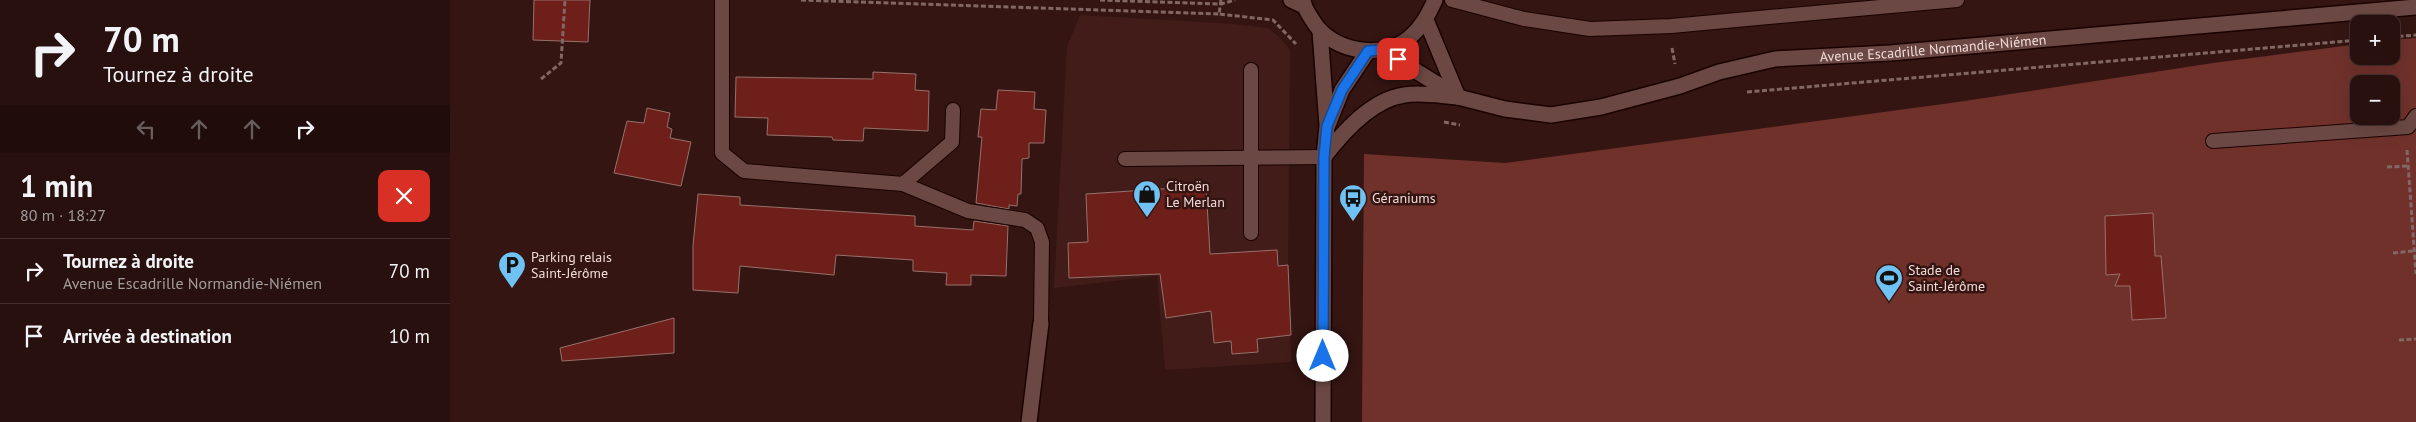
<!DOCTYPE html>
<html lang="fr">
<meta charset="utf-8">
<style>
:root{--surface:#27100e;--page:#2f1917;--text:#f1f3f6;--muted:#a49d9e;--line:#43302e}
body{margin:0;font-family:"PT Sans",sans-serif;background:var(--page);color:var(--text);height:100vh;display:flex;flex-direction:column;font-size:19px;white-space:nowrap}
*{box-sizing:border-box;margin:0}
p{font-size:16px;color:var(--muted)}
.icon{flex:none;width:28px;height:28px;fill:none;stroke:currentColor;stroke-width:2;stroke-linecap:round;stroke-linejoin:round}
.map{position:relative;flex:1;overflow:hidden}
.side{display:flex;flex-direction:column;background:var(--surface);width:450px}
.side>*{flex:none}
.hud{background:#27100e;color:var(--text);overflow:hidden}
.controls{position:absolute;left:1900px;top:15px;display:grid;gap:10px}
.controls a{display:grid;place-items:center;width:50px;height:50px;border-radius:10px;background:var(--surface);box-shadow:0 5px 20px #0002,0 0 0 1px var(--line);font-size:25px}
.pin{position:absolute;display:grid;place-items:center;width:42px;height:42px;color:#fff;margin:-21px;border-radius:10px;box-shadow:0 2px 8px #0006}
.me{position:absolute;width:55px;margin:-28px;rotate:0deg;stroke-linejoin:round;filter:drop-shadow(0 0 4px #0008)}
.turn{display:flex;align-items:center;gap:18px;height:105px;padding:0 20px;font-size:22px}
.turn .icon{width:65px;height:65px;stroke-width:2.5}
.turn b{display:block;font-size:35px;line-height:42px}
.lanes{display:flex;align-items:center;height:48px;padding:0 20px;background:#0003;justify-content:center;gap:25px;direction:ltr}
.lanes .off{opacity:.35}
.round{display:grid;place-items:center;flex:none;width:52px;height:52px;border-radius:10px;background:var(--page)}
.overview{display:flex;align-items:center;justify-content:space-between;height:85px;padding:0 20px}
h1{font-size:30px;font-weight:700;line-height:38px}
ul{padding:0;list-style:none}
li{display:flex;align-items:center;gap:15px;height:65px;padding:0 20px;border-top:1px solid var(--line)}
li div{flex:1}
li b{display:block;font-size:19px}
li em{font-style:normal}
main{display:flex;flex:1;min-height:0}
.map>svg:first-child{display:block}
</style>
<main>
<section class="side">
<div class="hud">
<div class="turn"><svg class="icon" aria-label="right" viewBox="0 0 24 24"><path d="M7 20v-9h11M14 6l5 5-5 5"/></svg><div><b>70 m</b>Tournez à droite</div></div>
<div class="lanes"><svg class="icon off" aria-label="left" viewBox="0 0 24 24"><path d="M17 20v-9H6M10 6l-5 5 5 5"/></svg><svg class="icon off" aria-label="ahead" viewBox="0 0 24 24"><path d="M12 20V5M6 11l6-6 6 6"/></svg><svg class="icon off" aria-label="ahead" viewBox="0 0 24 24"><path d="M12 20V5M6 11l6-6 6 6"/></svg><svg class="icon" aria-label="right" viewBox="0 0 24 24"><path d="M7 20v-9h11M14 6l5 5-5 5"/></svg></div>
</div>
<div class="overview"><div><h1>1 min</h1><p>80 m · 18:27</p></div><a class="round" style="background:#d93025;color:#fff"><svg class="icon" aria-label="close" viewBox="0 0 24 24"><path d="M6 6l12 12M18 6L6 18"/></svg></a></div>
<ul>
<li><svg class="icon" aria-label="right" viewBox="0 0 24 24"><path d="M7 20v-9h11M14 6l5 5-5 5"/></svg><div><b>Tournez à droite</b><p>Avenue Escadrille Normandie-Niémen</p></div><em>70 m</em></li>
<li><svg class="icon" aria-label="arrive" viewBox="0 0 24 24"><path d="M6 21V4h12l-3 4 3 4H6"/></svg><div><b>Arrivée à destination</b></div><em>10 m</em></li>
</ul>
</section>
<div class="map">
<svg width="1966" height="422" viewBox="0 0 1966 422">
<rect width="100%" height="100%" fill="#341512"/>
<!-- built -->
<polygon fill="#421c19" points="630,15 784,24 818,28 830,38 840,50 838,265 841,362 715,370 707,276 604,288 617,47"/>
<!-- green -->
<path fill="#70312b" fill-rule="evenodd" d="M 1966,38 L 1966,422 L 912,422 L 914,154 L 1055,163 L 1508,102 L 1763,63 L 1909,44 L 1909,56 L 1941,56 L 1941,40 ZM 1909,84 L 1941,84 L 1941,116 L 1909,116 Z"/>
<!-- building -->
<g fill="#6e1f1a" stroke="#97716c">
<polygon points="84,0 140,0 138,42 83,40"/>
<polygon points="423,72 466,74 465,90 479,91 478,131 414,128 413,141 383,140 382,137 317,135 318,118 285,117 286,77 423,79"/>
<polygon points="548,90 585,92 584,109 596,110 594,143 579,143 579,158 572,159 571,194 568,194 567,206 559,205 559,209 526,203 532,137 528,137 531,109 546,110"/>
<polygon points="197,108 220,113 217,127 222,129 220,138 241,142 231,186 164,173 177,121 194,123"/>
<polygon points="756,186 760,254 827,250 828,266 838,265 841,335 807,339 808,352 782,354 781,341 764,343 761,311 716,318 710,274 619,278 618,243 638,242 636,194"/>
<polygon points="248,194 290,197 290,205 465,216 465,226 523,230 524,221 558,226 556,276 521,275 521,285 496,285 497,273 463,271 463,260 386,255 384,275 290,266 288,293 243,290 243,246"/>
<polygon points="1703,213 1705,256 1711,256 1716,318 1682,320 1680,286 1665,286 1670,274 1656,275 1655,216"/>
<polygon points="224,318 224,353 112,361 110,348"/>
</g>
<g fill="none" stroke-linecap="round" stroke-linejoin="round">
<!-- service casing -->
<g stroke="#1a0201" stroke-width="16">
<g id="service">
<polyline points="272,0 272,153 294,171 453,184 502,142 503,110"/>
<polyline points="1002,0 1074,19 1140,29 1221,26 1507,0"/>
<polyline points="1763,141 1958,127 1966,116"/>
<polyline points="675,159 874,157"/>
<polyline points="453,184 518,211 575,220 587,228 592,242 591,323"/>
<polyline points="801,233 801,70"/>
</g>
</g>
<!-- minor casing -->
<g stroke="#1a0201" stroke-width="18">
<g id="minor">
<polyline points="841,0 854,6"/>
<polyline points="870,31 877,126 874,157 873,422"/>
<polyline points="878,125 892,90 918,51"/>
<path d="M 874,157 C 893,132 921,100 954,95 C 971,92 991,96 1008,97"/>
<polyline points="579,422 591,323"/>
</g>
</g>
<!-- tertiary casing -->
<g stroke="#1a0201" stroke-width="18">
<g id="tertiary">
<path d="M 853,0 C 854,9 860,16 865,24 C 884,52 932,60 959,38 C 972,27 978,15 985,0"/>
<polyline points="976,20 1008,97"/>
<path id="s1" d="M 932,50 L 1008,97 L 1055,109 L 1101,115 L 1151,107 L 1230,86 L 1269,72 L 1325,59 L 1440,53 L 1966,7"/>
</g>
</g>
<!-- path -->
<g stroke="#826764" stroke-width="3" stroke-dasharray="5 2.5" stroke-linecap="butt">
<polyline points="351,0 769,14"/>
<polyline points="650,0 771,4 785,0"/>
<polyline points="771,0 769,14 823,20 846,44"/>
<polyline points="1941,37 1966,35"/>
<polyline points="1222,48 1225,64"/>
<polyline points="91,79 111,63 115,0"/>
<polyline points="1297,92 1909,40"/>
<polyline points="994,122 1010,125"/>
<polyline points="1957,150 1966,274"/>
<polyline points="1937,167 1958,166"/>
<polyline points="1943,253 1964,251"/>
<polyline points="1949,340 1966,339"/>
</g>
<!-- service -->
<use href="#service" stroke="#6b4843" stroke-width="14"/>
<!-- minor -->
<use href="#minor" stroke="#6b4843" stroke-width="15"/>
<!-- tertiary -->
<use href="#tertiary" stroke="#6b4843" stroke-width="15"/>
</g>
<g fill="none" stroke-linecap="round" stroke-linejoin="round">
<!-- route casing -->
<g stroke="#114b97" stroke-width="12">
<polyline id="route" points="873,356 874,157 877,126 892,90 918,51 932,50 948,59"/>
</g>
<!-- route -->
<use href="#route" stroke="#1a73e8" stroke-width="9"/>
</g>
<!-- icons -->
<defs>
<g id="shop-pin" transform="scale(1.4375)"><path d="M0 17L-7.5 6A9.5 9.5 0 1 1 7.5 6Z" fill="#70c2f4" stroke="#341512"/><path d="M-5-2.5h2.3a2.7 3.5 0 0 1 5.4 0H5L5.5 6h-11ZM-1.5-2.5h3a1.5 2.3 0 0 0-3 0Z" fill="#111"/></g>
<g id="bus-pin" transform="scale(1.4375)"><path d="M0 17L-7.5 6A9.5 9.5 0 1 1 7.5 6Z" fill="#70c2f4" stroke="#341512"/><path d="M-5-6H5V4H4V6H2V4H-2V6H-4V4H-5ZM-3.5-4V0h7V-4ZM-3.5 1.2v1.5H-2V1.2ZM2 1.2v1.5H3.5V1.2Z" fill="#111"/></g>
<g id="parking-pin" transform="scale(1.4375)"><path d="M0 17L-7.5 6A9.5 9.5 0 1 1 7.5 6Z" fill="#70c2f4" stroke="#341512"/><path d="M-3.5-5.5H1a3.5 3.5 0 0 1 0 7H-1V5.5H-3.5ZM-1-3.4V-.6H.8a1.4 1.4 0 0 0 0-2.8Z" fill="#111"/></g>
<g id="stadium-pin" transform="scale(1.4375)"><path d="M0 17L-7.5 6A9.5 9.5 0 1 1 7.5 6Z" fill="#70c2f4" stroke="#341512"/><path d="M0-5a6.5 5 0 1 0 0 10a6.5 5 0 1 0 0-10ZM-3.5-1.8h7v3.6h-7Z" fill="#111"/></g>
</defs>
<g fill-rule="evenodd">
<use href="#shop-pin" x="697" y="194"/>
<use href="#bus-pin" x="903" y="198"/>
<use href="#parking-pin" x="62" y="265"/>
<use href="#stadium-pin" x="1439" y="278"/>
</g>
<g text-anchor="middle" stroke-width="5" stroke-linejoin="round" paint-order="stroke">
<!-- street labels -->
<g font-size="14" fill="#f0dad7" stroke="#341512">
<text dy="5" stroke="none"><textPath href="#s1" startOffset="574">Avenue Escadrille Normandie-Niémen</textPath></text>
</g>
<!-- poi labels -->
<g font-size="14" fill="#f0dad7" stroke="#341512" text-anchor="start">
<text x="716" y="191">Citroën<tspan x="716" dy="16">Le Merlan</tspan></text>
<text x="922" y="203">Géraniums</text>
<text x="81" y="262">Parking relais<tspan x="81" dy="16">Saint-Jérôme</tspan></text>
<text x="1458" y="275">Stade de<tspan x="1458" dy="16">Saint-Jérôme</tspan></text>
</g>
</g>
</svg>
<div class="controls">
<a>+</a>
<a>−</a>
</div>
<div class="pin" style="left:948px;top:59px;background:#d93025"><svg class="icon" aria-label="arrive" viewBox="0 0 24 24"><path d="M6 21V4h12l-3 4 3 4H6"/></svg></div>
<svg class="me" style="left:873px;top:356px" viewBox="-20 -20 40 40"><circle r="19" fill="#fff"/><path d="M0-13L10 11 0 6-10 11z" fill="#1a73e8"/></svg>
</div>
</main>
